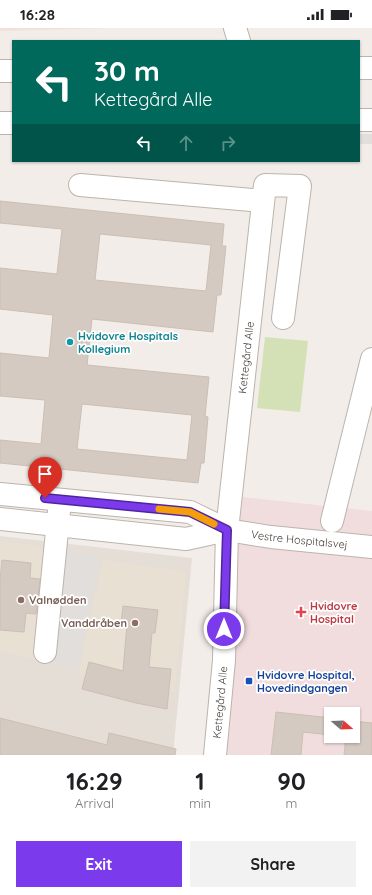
<!DOCTYPE html>
<meta charset="utf-8">
<style>
:root{--surface:#fff;--page:#f2f2f2;--text:#202124;--muted:#757577;--accent:#7c3aed}
body{margin:0;font-family:Quicksand,sans-serif;background:var(--page);color:var(--text);height:100vh;display:flex;flex-direction:column;font-size:15px;white-space:nowrap}
*{box-sizing:border-box;margin:0}
p{font-size:13px;color:var(--muted)}
.icon{flex:none;width:22px;height:22px;fill:none;stroke:currentColor;stroke-width:2;stroke-linecap:round;stroke-linejoin:round}
.map{position:relative;height:727px;overflow:hidden}
.drawer{display:flex;flex-direction:column;background:var(--surface);flex:1}
.drawer>*{flex:none}
.top-card{position:absolute;left:12px;top:12px;width:348px;height:122px;border-radius:0px;box-shadow:0 1px 3px #0004;background:#00695c;color:#fff;overflow:hidden}
.needle{width:26px;rotate:109deg}
.fabs{position:absolute;left:324px;top:679px;display:grid;gap:8px}
.fabs a{display:grid;place-items:center;width:36px;height:36px;border-radius:0px;background:var(--surface);box-shadow:0 1px 3px #0004;font-size:20px}
.pin{position:absolute;display:grid;place-items:center;width:34px;height:34px;color:#fff;margin:-41px -17px;border-radius:50% 50% 50% 0;rotate:-45deg;box-shadow:0 0 4px #0007}
.pin .icon{rotate:45deg}
.me{position:absolute;width:44px;margin:-22px;rotate:0deg;stroke-linejoin:round;filter:drop-shadow(0 0 3px #0008)}
.turn{display:flex;align-items:center;gap:14px;height:84px;padding:0 16px;font-size:18px}
.turn .icon{width:52px;height:52px;stroke-width:2.5}
.turn b{display:block;font-size:28px;line-height:34px}
.lanes{display:flex;align-items:center;height:38px;padding:0 16px;background:#0003;justify-content:center;gap:20px;direction:ltr}
.lanes .off{opacity:.35}
.eta{display:flex;justify-content:space-evenly;align-items:center;height:68px;text-align:center}
.eta b{font-size:24px;font-weight:700;line-height:28px}
.button{display:flex;gap:8px;margin-top:auto;padding:8px 16px}
.button a{flex:1;height:46px;border-radius:0px;background:var(--accent);color:#fff;font-size:16px;font-weight:700;line-height:46px;text-align:center}
.button a+a{background:var(--page);color:var(--text)}
.status{display:flex;justify-content:space-between;align-items:center;height:28px;padding:0 20px;background:var(--surface);direction:ltr}
.status svg{height:11px;fill:currentColor}
.map>svg:first-child{display:block}
</style>
<div class="status"><b>16:28</b><svg viewBox="0 0 49 12"><path d="M0 12V9h3v3zM5 12V6h3v6zM10 12V3h3v9zM15 12V0h3v12zM26 1h20v11H26zM47 4h2v5h-2z"/></svg></div>
<div class="map">
<svg width="372" height="727" viewBox="0 0 372 727">
<rect width="100%" height="100%" fill="#f2ede8"/>
<!-- residential -->
<polygon fill="#e5ded7" points="0,508 192,530 173,727 0,727"/>
<!-- commercial -->
<polygon fill="#f1e1d6" points="0,0 107,0 0,3"/>
<!-- education -->
<g fill="#e9e0d4">
<polygon points="0,513 47,519 35,631 0,624"/>
<polygon points="103,532 186,544 175,665 78,647"/>
</g>
<!-- medical -->
<path fill="#f1dddd" fill-rule="evenodd" d="M 242,469 L 372,483 L 372,727 L 216,727 ZM 331,686 L 353,686 L 353,708 L 331,708 Z"/>
<!-- green -->
<polygon fill="#d4e1b6" points="265,309 308,313 300,384 257,380"/>
<!-- parking -->
<g fill="#e1dedc">
<rect x="359" y="106" width="13" height="10"/>
<polygon points="55,521 99,530 77,642 37,630"/>
</g>
<!-- building -->
<g fill="#d5cac2" stroke="#ccbeb3" fill-rule="evenodd">
<path d="M 0,173 L 224,196 L 222,218 L 226,218 L 221,267 L 217,267 L 213,304 L 92,291 L 87,337 L 209,349 L 205,388 L 208,389 L 204,435 L 201,435 L 198,455 L 0,435 L 0,412 L 41,416 L 45,372 L 0,368 L 0,325 L 49,330 L 53,287 L 0,281 L 0,240 L 57,246 L 62,201 L 0,195 ZM 100,206 L 211,217 L 206,263 L 95,252 ZM 82,376 L 192,387 L 187,432 L 77,421 Z"/>
<polygon points="2,532 31,535 30,550 40,551 36,586 26,585 24,604 0,602 0,552"/>
<polygon points="123,578 158,582 155,605 152,605 149,639 171,641 167,681 136,675 82,661 89,634 123,643 127,596 121,595"/>
<polygon points="276,684 331,690 331,707 303,704 301,727 271,727"/>
<polygon points="0,690 107,717 109,705 176,721 175,727 0,727"/>
<polygon points="353,693 372,695 372,727 344,727 346,708 343,708 353,708"/>
</g>
<g fill="none" stroke-linecap="round" stroke-linejoin="round">
<!-- minor casing -->
<g stroke="#bcb4ac" stroke-width="24">
<g id="minor">
<polyline points="235,0 239,13"/>
<polyline points="359,40 372,40"/>
<polyline points="0,43 13,43"/>
<polyline points="359,92 372,92"/>
<polyline points="0,95 13,95"/>
<polyline points="80,157 263,173"/>
<path id="s1" d="M 0,466 L 190,484 L 227,502 L 271,509 L 372,519"/>
<polyline points="0,491 186,511 227,502"/>
<polyline points="332,493 372,331"/>
<polyline points="45,624 59,483"/>
<path id="s2" d="M 215,727 L 224,632 L 227,502 L 265,157 L 300,158 L 283,290"/>
</g>
</g>
<!-- minor -->
<use href="#minor" stroke="#fff" stroke-width="22"/>
</g>
<g fill="none" stroke-linecap="round" stroke-linejoin="round">
<!-- route casing -->
<g stroke="#51269a" stroke-width="10">
<polyline id="route" points="45,470 190,484 227,502 224,601"/>
</g>
<!-- route -->
<use href="#route" stroke="#7c3aed" stroke-width="7"/>
<!-- slow -->
<polyline stroke="#f59e0b" stroke-width="7" points="159,481 190,484 214,496"/>
</g>
<!-- markers -->
<circle fill="#0f9aa8" stroke="#fff" stroke-width="1.5" cx="70" cy="314" r="4"/>
<g fill="#8d6e63" stroke="#fff" stroke-width="1.5">
<circle cx="21" cy="572" r="4"/>
<circle cx="135" cy="595" r="4"/>
</g>
<path fill="#e0444e" stroke="#fff" stroke-width="1.5" d="M299 578h4v4h4v4h-4v4h-4v-4h-4v-4h4z"/>
<rect fill="#1a4fb4" stroke="#fff" stroke-width="1.5" x="245" y="649" width="8" height="8" rx="2"/>
<g text-anchor="middle" stroke-width="3.5" stroke-linejoin="round" paint-order="stroke">
<!-- culture labels -->
<g font-size="11" font-weight="bold" fill="#0d838f" stroke="#fff" text-anchor="start">
<text x="78" y="312">Hvidovre Hospitals<tspan x="78" dy="13">Kollegium</tspan></text>
</g>
<!-- street labels -->
<g font-size="11" fill="#443d38" stroke="#fff">
<text dy="4" stroke="none"><textPath href="#s2" startOffset="399">Kettegård Alle</textPath></text>
<text dy="4" stroke="none"><textPath href="#s1" startOffset="305">Vestre Hospitalsvej</textPath></text>
<text dy="4" stroke="none"><textPath href="#s2" startOffset="53">Kettegård Alle</textPath></text>
</g>
<!-- education labels -->
<g font-size="11" font-weight="bold" fill="#785e54" stroke="#fff" text-anchor="start">
<text x="29" y="576">Valnødden</text>
<text x="127" y="599" text-anchor="end">Vanddråben</text>
</g>
<!-- health labels -->
<g font-size="11" font-weight="bold" fill="#be3a42" stroke="#fff" text-anchor="start">
<text x="310" y="582">Hvidovre<tspan x="310" dy="13">Hospital</tspan></text>
</g>
<!-- transit labels -->
<g font-size="11" font-weight="bold" fill="#164399" stroke="#fff" text-anchor="start">
<text x="257" y="651">Hvidovre Hospital,<tspan x="257" dy="13">Hovedindgangen</tspan></text>
</g>
</g>
</svg>
<div class="fabs">
<a><svg class="needle" viewBox="-14 -14 28 28"><path d="M0-13l5 13h-10z" fill="#e53935"/><path d="M0 13l5-13h-10z" fill="#757577"/></svg></a>
</div>
<div class="pin" style="left:45px;top:470px;background:#d93025"><svg class="icon" aria-label="arrive" viewBox="0 0 24 24"><path d="M6 21V4h12l-3 4 3 4H6"/></svg></div>
<svg class="me" style="left:224px;top:601px" viewBox="-20 -20 40 40"><circle r="17" fill="#7c3aed" stroke="#fff" stroke-width="3"/><path d="M0-11L8 9 0 5-8 9z" fill="#fff"/></svg>
<div class="top-card">
<div class="turn"><svg class="icon" aria-label="left" viewBox="0 0 24 24"><path d="M17 20v-9H6M10 6l-5 5 5 5"/></svg><div><b>30 m</b>Kettegård Alle</div></div>
<div class="lanes"><svg class="icon" aria-label="left" viewBox="0 0 24 24"><path d="M17 20v-9H6M10 6l-5 5 5 5"/></svg><svg class="icon off" aria-label="ahead" viewBox="0 0 24 24"><path d="M12 20V5M6 11l6-6 6 6"/></svg><svg class="icon off" aria-label="right" viewBox="0 0 24 24"><path d="M7 20v-9h11M14 6l5 5-5 5"/></svg></div>
</div>
</div>
<section class="drawer">
<div class="eta">
<div><b>16:29</b><p>Arrival</p></div>
<div><b>1</b><p>min</p></div>
<div><b>90</b><p>m</p></div>
</div>
<div class="button"><a>Exit</a><a>Share</a></div>
</section>
